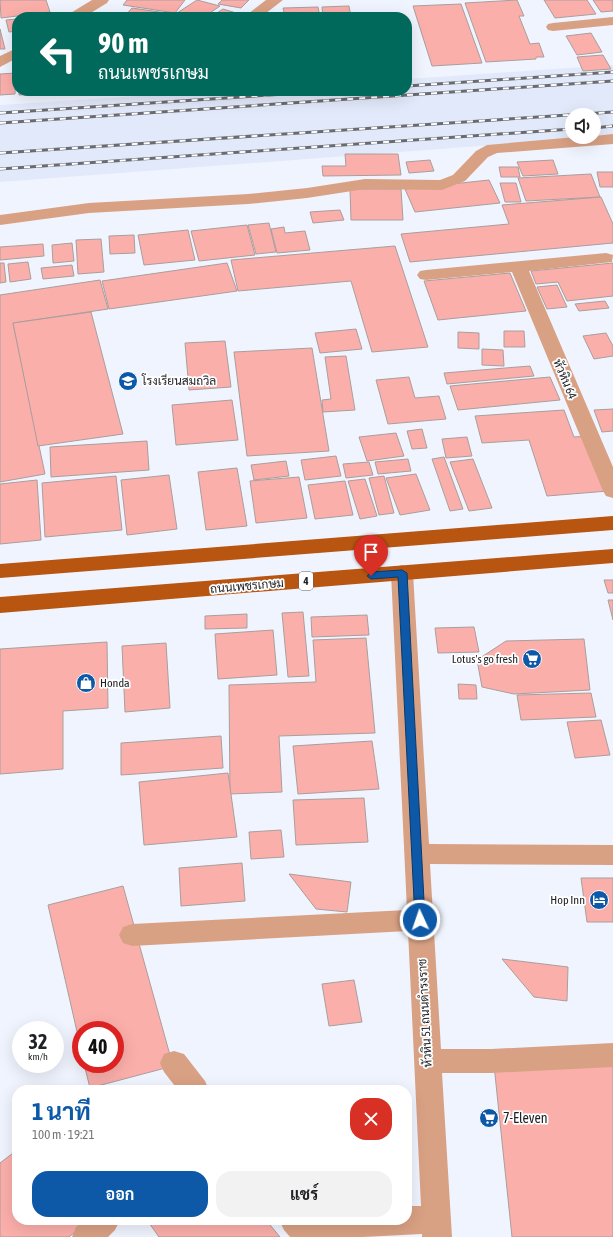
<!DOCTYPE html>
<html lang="th">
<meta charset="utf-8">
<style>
:root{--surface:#fff;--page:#f2f2f2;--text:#202124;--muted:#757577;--accent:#0d59a8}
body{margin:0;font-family:"Asap Condensed",Sarabun,sans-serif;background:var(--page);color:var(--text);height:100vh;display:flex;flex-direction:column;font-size:15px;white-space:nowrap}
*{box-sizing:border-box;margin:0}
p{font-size:13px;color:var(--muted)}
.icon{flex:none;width:22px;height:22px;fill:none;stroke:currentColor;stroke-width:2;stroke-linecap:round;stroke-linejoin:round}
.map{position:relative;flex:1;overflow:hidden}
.side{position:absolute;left:12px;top:1085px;width:400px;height:140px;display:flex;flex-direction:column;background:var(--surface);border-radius:16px;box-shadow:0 4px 16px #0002}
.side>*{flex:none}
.banner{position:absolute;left:12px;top:12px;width:400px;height:84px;border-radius:16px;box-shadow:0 4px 16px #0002;background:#00695c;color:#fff;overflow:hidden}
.fabs{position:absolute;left:565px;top:108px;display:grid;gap:8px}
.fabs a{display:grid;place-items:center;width:36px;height:36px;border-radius:50%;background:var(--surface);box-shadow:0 4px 16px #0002;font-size:20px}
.speed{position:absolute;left:12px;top:1021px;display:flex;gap:8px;font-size:20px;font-weight:700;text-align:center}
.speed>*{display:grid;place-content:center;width:52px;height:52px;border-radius:50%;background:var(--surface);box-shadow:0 4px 16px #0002;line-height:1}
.speed small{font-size:10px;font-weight:400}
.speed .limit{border:6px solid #d22;background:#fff;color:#111}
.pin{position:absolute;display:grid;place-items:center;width:34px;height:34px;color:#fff;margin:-41px -17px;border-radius:50% 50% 50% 0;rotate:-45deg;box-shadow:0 0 4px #0007}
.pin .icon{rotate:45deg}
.me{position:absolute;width:44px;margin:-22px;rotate:357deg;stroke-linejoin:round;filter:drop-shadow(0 0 3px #0008)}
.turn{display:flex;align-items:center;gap:14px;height:84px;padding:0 20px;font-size:18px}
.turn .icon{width:52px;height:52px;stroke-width:2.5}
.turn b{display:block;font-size:28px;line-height:34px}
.round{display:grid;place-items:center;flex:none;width:42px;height:42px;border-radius:16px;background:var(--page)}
.overview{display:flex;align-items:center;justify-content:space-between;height:68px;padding:0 20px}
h1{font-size:24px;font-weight:700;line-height:30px;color:var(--accent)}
.primary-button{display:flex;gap:8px;margin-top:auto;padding:8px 20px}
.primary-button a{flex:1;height:46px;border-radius:16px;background:var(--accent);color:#fff;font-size:16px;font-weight:700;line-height:46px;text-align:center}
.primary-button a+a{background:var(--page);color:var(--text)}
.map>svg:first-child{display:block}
</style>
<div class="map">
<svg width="613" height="1237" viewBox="0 0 613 1237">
<rect width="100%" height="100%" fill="#f0f4fe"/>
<!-- built -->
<path fill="#e2e9fa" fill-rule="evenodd" d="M 613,65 L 613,136 L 0,182 L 0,105 L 216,91 L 407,91 L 407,79 ZM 572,115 L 594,115 L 594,137 L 572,137 Z"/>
<!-- building -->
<g fill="#fbafab" stroke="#a99e9d">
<polygon points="0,0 46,0 50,12 1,18"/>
<polygon points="127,0 185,0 175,13 123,5"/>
<polygon points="197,0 220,6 204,17 171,17"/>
<polygon points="222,0 249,0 241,8 218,4"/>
<polygon points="517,0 524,16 519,16 530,44 539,43 544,57 536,57 536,59 486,62 465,3"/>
<polygon points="544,0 587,0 596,14 555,18"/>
<polygon points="593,0 613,0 613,11 601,12"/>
<polygon points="461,4 482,63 432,66 413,6"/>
<polygon points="349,6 351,17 323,17 322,7"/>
<polygon points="318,7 320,17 269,17 285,16 283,8"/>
<polygon points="132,8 166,13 163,17 124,17"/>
<polygon points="223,9 246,16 244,17 211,17"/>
<polygon points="17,19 17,31 9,32 6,20"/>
<polygon points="0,29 5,49 0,49"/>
<polygon points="591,33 602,52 577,55 566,36"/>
<polygon points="603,55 611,69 583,71 577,57"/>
<polygon points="16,73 15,94 0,95 0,74"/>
<polygon points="19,91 57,91 57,93 19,95"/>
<polygon points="345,154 398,154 401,175 323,176 322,166 346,166"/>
<polygon points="430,160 434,171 409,173 406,162"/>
<polygon points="553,160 558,174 523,176 517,162"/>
<polygon points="499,167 518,167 520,177 501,177"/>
<polygon points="597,172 613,172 613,187 600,187"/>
<polygon points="591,174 600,197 526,201 518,178"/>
<polygon points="489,180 500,203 415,212 405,189"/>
<polygon points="500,183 516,183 521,202 505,202"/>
<polygon points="350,189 401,189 403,220 351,220"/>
<polygon points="601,197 613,224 613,243 410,262 401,234 509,224 502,205"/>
<polygon points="340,210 344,220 313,223 310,212"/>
<polygon points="269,223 276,252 256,254 248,225"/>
<polygon points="247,225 255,255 199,261 191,231"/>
<polygon points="284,227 285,233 305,231 310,250 277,253 271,229"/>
<polygon points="188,230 195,260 144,265 138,235"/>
<polygon points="134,235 135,253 110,254 109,236"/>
<polygon points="101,239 104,272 78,274 76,240"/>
<polygon points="72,243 74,261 53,263 52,245"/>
<polygon points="43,244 44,256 0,260 0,247"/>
<polygon points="395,246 428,347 372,352 351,281 238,291 231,260"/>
<polygon points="28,262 31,279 10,282 8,264"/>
<polygon points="0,263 4,263 6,282 0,283"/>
<polygon points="227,263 237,291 109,309 102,281"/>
<polygon points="613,263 613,296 567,301 558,282 536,284 531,271"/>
<polygon points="72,265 74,276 43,279 41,268"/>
<polygon points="510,273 526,311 438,320 424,281"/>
<polygon points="100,280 108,309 13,323 45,474 0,482 0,295"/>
<polygon points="557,285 567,307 547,309 537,287"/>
<polygon points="605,301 609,308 579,311 575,304"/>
<polygon points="91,312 123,434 38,446 13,323"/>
<polygon points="356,329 362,349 320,353 315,333"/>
<polygon points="504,331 524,331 525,347 504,347"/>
<polygon points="458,332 479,333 479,349 458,348"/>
<polygon points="606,333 613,346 613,356 594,359 583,336"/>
<polygon points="225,341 231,387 189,390 185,343"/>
<polygon points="312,348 329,451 247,456 234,352"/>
<polygon points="482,349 503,350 504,366 482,365"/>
<polygon points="346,356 355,410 323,412 322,400 331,399 325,357"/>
<polygon points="530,366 534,376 447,384 444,373"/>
<polygon points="409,377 415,398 439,396 446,419 388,424 376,380"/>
<polygon points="550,377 560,400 458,410 450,386"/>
<polygon points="232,400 238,440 176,445 172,405"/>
<polygon points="613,409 613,431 602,432 594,410"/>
<polygon points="564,410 574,437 589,436 608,491 547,496 529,440 482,443 475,416"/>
<polygon points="422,429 427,448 412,449 407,431"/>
<polygon points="396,433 404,456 367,461 359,437"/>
<polygon points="467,437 472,456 446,458 442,439"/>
<polygon points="147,441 149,470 51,477 50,447"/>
<polygon points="336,456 341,476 305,480 301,460"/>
<polygon points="444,457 463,509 450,511 432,459"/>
<polygon points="408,459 411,471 378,474 375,462"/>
<polygon points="473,459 492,508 469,511 450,462"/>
<polygon points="286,461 289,476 254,480 251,465"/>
<polygon points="369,462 373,475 346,478 343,464"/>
<polygon points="237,468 247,526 206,530 198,472"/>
<polygon points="416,474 430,510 400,515 386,478"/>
<polygon points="169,475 177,529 127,535 121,480"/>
<polygon points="116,476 122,530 45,537 42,483"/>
<polygon points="384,476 394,513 379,515 369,478"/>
<polygon points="299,477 307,518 256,523 250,481"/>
<polygon points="365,479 377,516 360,519 348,481"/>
<polygon points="37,480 41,540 0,544 0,484"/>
<polygon points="345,481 353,515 315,519 308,485"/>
<polygon points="604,580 613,580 613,593 608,593"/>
<polygon points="608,600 613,600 613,620"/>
<polygon points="303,612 309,676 288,677 282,613"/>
<polygon points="247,614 247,628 205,629 205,616"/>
<polygon points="367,615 369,635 312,637 311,617"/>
<polygon points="474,627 479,652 438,653 435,628"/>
<polygon points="273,630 277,675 218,679 215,634"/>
<polygon points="366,638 375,733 279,736 282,792 230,794 229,685 316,682 313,640"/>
<polygon points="584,639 590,690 514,694 482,687 477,660 506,641"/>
<polygon points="107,642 108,708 63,711 63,769 0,774 0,649"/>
<polygon points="166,643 170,708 125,712 122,646"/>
<polygon points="458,684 476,685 477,699 459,699"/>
<polygon points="591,693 596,717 521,720 517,695"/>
<polygon points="601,720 610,755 575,758 567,722"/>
<polygon points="221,736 223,768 121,775 121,743"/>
<polygon points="372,741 379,789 298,794 293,746"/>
<polygon points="228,773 237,837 144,845 139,782"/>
<polygon points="364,798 368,842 296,845 293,800"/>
<polygon points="281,830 284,857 251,859 249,832"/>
<polygon points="242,863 245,901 181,906 179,868"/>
<polygon points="289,874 351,882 347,912 316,909"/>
<polygon points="581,878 613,878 613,922 587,922"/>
<polygon points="123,886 173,1066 90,1088 84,1064 115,1064 115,1030 81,1030 81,1049 48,905"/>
<polygon points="502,959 568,967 567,1001 534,997"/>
<polygon points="354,980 362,1022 329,1026 322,984"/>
<polygon points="613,1060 613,1237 512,1237 494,1065"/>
<polygon points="17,1150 17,1220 89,1220 69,1237 0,1237 0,1163"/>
<polygon points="147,1220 266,1220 280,1237 159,1237"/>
</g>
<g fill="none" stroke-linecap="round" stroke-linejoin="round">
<!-- minor -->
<g fill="#d9a184" fill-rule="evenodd">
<polygon points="92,0 109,0 107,3 84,17 67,17 69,14"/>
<polygon points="266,0 283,0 261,17 244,17"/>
<polygon points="613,17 613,25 553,31 548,30 546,27 548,24 553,23"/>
<polygon points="17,48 17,58 0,67 0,56"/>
<polygon points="613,134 613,144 497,153 488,157 465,181 442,190 365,189 307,198 248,204 89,213 0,225 0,215 89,203 248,194 307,188 365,179 440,180 453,175 476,151 487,145 576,137 594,137 594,136"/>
<polygon points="606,253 613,255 612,262 529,271 613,467 613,498 606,496 603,491 512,272 426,280 420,279 417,275 420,271 426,270"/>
<polygon points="402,565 410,568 413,573 429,844 613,845 613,865 430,864 441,1049 491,1049 613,1043 613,1067 491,1073 442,1073 452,1237 422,1237 422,1234 363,1237 290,1237 284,1230 279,1220 407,1220 407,1206 421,1206 408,931 132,946 123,943 119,935 123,927 132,924 407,910 391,573 394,568"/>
<polygon points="174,1051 184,1054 205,1081 209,1090 178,1090 164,1072 160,1063 164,1054"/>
<polygon points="84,1220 120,1220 115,1230 108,1237 72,1237 76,1227"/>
</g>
<!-- major -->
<g fill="#b85510" fill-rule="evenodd">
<polygon points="613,516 613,530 0,578 0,564"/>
<polygon points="613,549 613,563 0,613 0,597"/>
</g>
<!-- rail casing -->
<g stroke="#696b71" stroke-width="3">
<g id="rail">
<polyline points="407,86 613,72"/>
<polyline points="0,113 331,91"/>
<polyline points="0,123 613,81"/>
<polyline points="594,128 613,126"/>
<polyline points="0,153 613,112"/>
<polyline points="0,169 572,129"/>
</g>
</g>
<!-- rail -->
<use href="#rail" stroke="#fff" stroke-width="2" stroke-dasharray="6" stroke-linecap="butt"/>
</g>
<!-- route -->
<polygon fill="#0d59a8" stroke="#083a6d" points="402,570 407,573 425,920 424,924 420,925 416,924 415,920 398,577 371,579 367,576 371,572"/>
<!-- icons -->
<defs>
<g id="school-disc" transform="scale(1)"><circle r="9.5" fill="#0d59a8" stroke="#fff"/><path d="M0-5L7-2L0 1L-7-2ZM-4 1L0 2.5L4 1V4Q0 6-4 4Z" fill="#fff"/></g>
<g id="supermarket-disc" transform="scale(1)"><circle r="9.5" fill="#0d59a8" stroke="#fff"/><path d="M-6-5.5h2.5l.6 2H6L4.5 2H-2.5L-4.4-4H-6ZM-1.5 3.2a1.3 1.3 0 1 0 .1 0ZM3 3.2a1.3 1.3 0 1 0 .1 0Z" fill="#fff"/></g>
<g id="shop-disc" transform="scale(1)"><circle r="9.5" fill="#0d59a8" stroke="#fff"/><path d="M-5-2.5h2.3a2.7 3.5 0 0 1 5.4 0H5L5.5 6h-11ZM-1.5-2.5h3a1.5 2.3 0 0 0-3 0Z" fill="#fff"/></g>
<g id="hotel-disc" transform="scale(1)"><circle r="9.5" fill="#0d59a8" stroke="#fff"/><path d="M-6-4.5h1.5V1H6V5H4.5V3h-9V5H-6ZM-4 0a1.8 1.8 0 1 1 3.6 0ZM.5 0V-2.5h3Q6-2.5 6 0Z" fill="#fff"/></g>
</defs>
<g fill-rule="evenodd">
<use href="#school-disc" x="128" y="381"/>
<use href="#supermarket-disc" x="532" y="659"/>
<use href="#shop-disc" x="86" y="683"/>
<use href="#hotel-disc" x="599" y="900"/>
<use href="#supermarket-disc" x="489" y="1118"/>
</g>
<g text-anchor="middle" stroke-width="3.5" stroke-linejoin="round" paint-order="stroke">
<!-- shield labels -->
<rect fill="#fff" stroke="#626265" stroke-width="1" x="299" y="572" width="14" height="18" rx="3"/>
<g font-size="11" font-weight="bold" fill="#1e1f23">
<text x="306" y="585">4</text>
</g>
<!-- street labels -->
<g font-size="12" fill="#1e1f23" stroke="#fff">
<text transform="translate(565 379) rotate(67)" y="4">หัวหิน 64</text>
<text transform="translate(247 586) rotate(-5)" y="4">ถนนเพชรเกษม</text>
<text transform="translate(425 1013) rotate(-93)" y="4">หัวหิน 51 ถนนดำรงราช</text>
</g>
<!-- poi labels -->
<g font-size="12" fill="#1e1f23" stroke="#fff" text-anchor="start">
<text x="142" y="385">โรงเรียนสมถวิล</text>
<text x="518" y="663" text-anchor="end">Lotus's go fresh</text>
<text x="100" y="687">Honda</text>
<text x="585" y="904" text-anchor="end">Hop Inn</text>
</g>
<!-- near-poi labels -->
<g font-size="14" fill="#1e1f23" stroke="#fff" text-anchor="start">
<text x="503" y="1123">7-Eleven</text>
</g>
</g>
</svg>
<div class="fabs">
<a><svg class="icon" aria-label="sound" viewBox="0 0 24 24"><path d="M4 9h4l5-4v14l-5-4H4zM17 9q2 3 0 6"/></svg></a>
</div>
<div class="speed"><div>32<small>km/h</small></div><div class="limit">40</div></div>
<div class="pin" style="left:371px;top:576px;background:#d93025"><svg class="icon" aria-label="arrive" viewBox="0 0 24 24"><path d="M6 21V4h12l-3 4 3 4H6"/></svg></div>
<svg class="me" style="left:420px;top:920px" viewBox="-20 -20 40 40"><circle r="17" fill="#0d59a8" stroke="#fff" stroke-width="3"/><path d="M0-11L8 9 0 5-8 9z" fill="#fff"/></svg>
<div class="banner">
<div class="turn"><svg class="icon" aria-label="left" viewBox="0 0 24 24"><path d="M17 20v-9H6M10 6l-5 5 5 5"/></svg><div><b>90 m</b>ถนนเพชรเกษม</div></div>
</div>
<section class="side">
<div class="overview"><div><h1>1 นาที</h1><p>100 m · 19:21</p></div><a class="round" style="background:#d93025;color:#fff"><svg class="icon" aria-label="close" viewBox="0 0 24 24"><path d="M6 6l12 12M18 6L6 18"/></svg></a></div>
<div class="primary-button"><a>ออก</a><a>แชร์</a></div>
</section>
</div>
